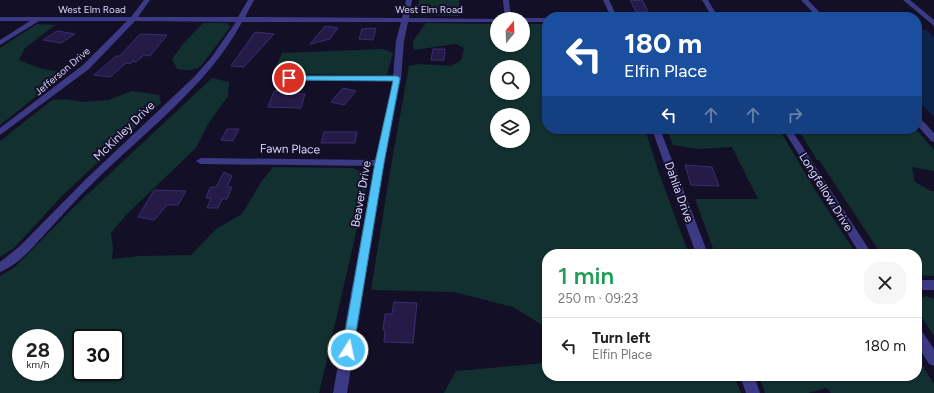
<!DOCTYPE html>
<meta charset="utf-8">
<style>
:root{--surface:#fff;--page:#f6f6f6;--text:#222;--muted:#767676;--line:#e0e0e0}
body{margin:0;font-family:Figtree,sans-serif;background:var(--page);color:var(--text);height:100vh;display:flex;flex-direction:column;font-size:15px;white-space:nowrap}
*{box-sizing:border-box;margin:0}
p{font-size:13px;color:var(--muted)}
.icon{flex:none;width:22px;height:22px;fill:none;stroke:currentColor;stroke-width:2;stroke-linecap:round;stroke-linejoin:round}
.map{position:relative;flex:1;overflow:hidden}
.side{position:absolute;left:542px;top:249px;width:380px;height:132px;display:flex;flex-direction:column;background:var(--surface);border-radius:16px;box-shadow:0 1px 3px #0004}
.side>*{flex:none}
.hud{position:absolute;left:542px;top:12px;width:380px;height:122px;border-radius:16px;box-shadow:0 1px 3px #0004;background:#1a4fa0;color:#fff;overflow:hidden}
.needle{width:26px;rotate:19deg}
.tools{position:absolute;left:490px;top:12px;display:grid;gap:8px}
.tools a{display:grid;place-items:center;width:40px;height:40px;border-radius:50%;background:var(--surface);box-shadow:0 1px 3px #0004;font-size:20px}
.speed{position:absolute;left:12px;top:329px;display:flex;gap:8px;font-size:20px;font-weight:700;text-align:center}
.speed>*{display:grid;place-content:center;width:52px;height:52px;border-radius:50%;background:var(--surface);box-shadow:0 1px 3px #0004;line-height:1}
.speed small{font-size:10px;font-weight:400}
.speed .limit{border:2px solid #111;border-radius:6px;background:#fff;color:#111}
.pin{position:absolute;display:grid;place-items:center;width:34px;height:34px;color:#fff;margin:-17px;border:2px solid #fff;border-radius:50%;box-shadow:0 1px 4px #0007}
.me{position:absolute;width:44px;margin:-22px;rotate:10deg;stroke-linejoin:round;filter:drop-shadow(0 0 3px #0008)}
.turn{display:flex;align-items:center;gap:14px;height:84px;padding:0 16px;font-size:18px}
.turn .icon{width:52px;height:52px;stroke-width:2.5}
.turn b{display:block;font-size:28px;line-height:34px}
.lanes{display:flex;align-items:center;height:38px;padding:0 16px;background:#0003;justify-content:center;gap:20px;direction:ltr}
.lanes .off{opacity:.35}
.round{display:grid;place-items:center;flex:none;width:42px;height:42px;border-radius:16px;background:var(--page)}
.summary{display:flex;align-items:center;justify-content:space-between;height:68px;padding:0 16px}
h1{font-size:24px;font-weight:600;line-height:30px;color:#1e9e55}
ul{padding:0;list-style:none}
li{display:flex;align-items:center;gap:12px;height:56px;padding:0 16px;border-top:1px solid var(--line)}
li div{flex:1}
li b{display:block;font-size:15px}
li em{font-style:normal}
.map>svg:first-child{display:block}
</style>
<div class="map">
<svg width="934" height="393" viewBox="0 0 934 393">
<rect width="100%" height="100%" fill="#130f26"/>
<!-- green -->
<g fill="#12302f" fill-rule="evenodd">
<polygon points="419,0 459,0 459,16 425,15 417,10"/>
<path d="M 203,23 L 226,23 L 231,26 L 201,66 C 193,71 186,71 177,69 L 172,59 L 183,44 Z"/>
<path d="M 426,23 L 497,24 L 497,45 L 523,45 L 523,24 L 547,24 L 547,129 L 645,129 L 659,173 L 689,254 L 547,254 L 547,328 L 513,307 L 454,292 L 371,290 L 390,172 L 409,66 L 420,64 L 451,66 L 461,60 L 464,48 L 456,44 L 414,50 L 413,41 ZM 497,67 L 523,67 L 523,93 L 497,93 ZM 497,115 L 523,115 L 523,141 L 497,141 Z"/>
<polygon points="37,24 55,25 25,48 19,60 39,68 66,73 0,125 0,48"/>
<polygon points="383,49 393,53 387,75 288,74 276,67 282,53"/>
<path d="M 212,78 L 229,82 L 228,96 L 208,124 L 196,148 L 127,214 L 111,233 L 113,248 L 112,259 L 139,256 L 191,255 L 216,229 L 242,214 L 261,182 L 273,167 L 352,168 L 363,172 L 368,181 L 319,393 L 0,393 L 0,276 L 15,267 L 74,207 ZM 21,338 L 55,338 L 55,372 L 21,372 ZM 81,338 L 115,338 L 115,372 L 81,372 Z"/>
<polygon points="132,91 159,95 161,103 63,195 14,248 0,257 0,141 52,100 66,99 82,102 108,100"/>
<polygon points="667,129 779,129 817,193 856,254 715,254 695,199 758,199 732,147 697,149 673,145"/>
<polygon points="798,129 916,129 934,150 934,171 912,167 915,182 931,191 934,191 934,276 917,275 917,254 881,254 819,160 817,160"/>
<polygon points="926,296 934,299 934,336 919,313 917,300"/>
<polygon points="547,349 547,376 734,376 741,393 444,393 456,371 545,363"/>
<polygon points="917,357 934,384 934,393 831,393 827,388 808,393 765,393 759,376 917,376"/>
</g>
<!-- water -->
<polygon fill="#0c2248" points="917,30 926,30 934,37 934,117 917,100"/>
<!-- building -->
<g fill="#241b47" stroke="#3b2d73">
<polygon points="630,0 643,1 648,12 636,12"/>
<polygon points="325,26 338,28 330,39 310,44"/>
<polygon points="376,28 373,40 359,39 362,29"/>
<polygon points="57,31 75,34 61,43 43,40"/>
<polygon points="255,32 274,34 244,67 231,66"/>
<polygon points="140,34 167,35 150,56 144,55 136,62 133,61 130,64 126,63 110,77 94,75 116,56 120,56"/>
<polygon points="433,49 445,49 444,60 431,60"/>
<polygon points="343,88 356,91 344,105 331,102"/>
<polygon points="294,90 293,94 305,94 301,108 268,107 274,91"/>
<polygon points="227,129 239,129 233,141 221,140"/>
<polygon points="324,132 357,132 355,143 321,143"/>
<polygon points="685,165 712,167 719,186 691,185"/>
<polygon points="224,172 232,176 227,187 232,187 227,199 222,199 218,208 207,208 211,198 206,198 209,190 211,187 216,187"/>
<polygon points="154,190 186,191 178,205 167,205 154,220 138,217"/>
<polygon points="394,302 417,303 413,343 384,342 385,330 383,330 385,314 392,314"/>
</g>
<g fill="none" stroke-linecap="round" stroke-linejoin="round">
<!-- minor -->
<g fill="#3d3a85" fill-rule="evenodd">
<path d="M 144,0 L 150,0 L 138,17 L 238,17 L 248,0 L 254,0 L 245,17 L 402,18 L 406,0 L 412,0 L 409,18 L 500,19 L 497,19 L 497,22 L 408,22 L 404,41 L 401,79 L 384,163 L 347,393 L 333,393 L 374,166 L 201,164 L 196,161 L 201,158 L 375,160 L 393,81 L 289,80 L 285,78 L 289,76 L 393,77 L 396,41 L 401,22 L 242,22 C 207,87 144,132 92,184 C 75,200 60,218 44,235 C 31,249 18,265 0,272 L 0,262 L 19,247 L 85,180 L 193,78 L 211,58 L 236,22 L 135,21 L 89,69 L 0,135 L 0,128 L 83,65 L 127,21 L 39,21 L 0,45 L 0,40 L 30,21 L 0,21 L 0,17 L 131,17 Z"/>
<polygon points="503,0 509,0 511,19 505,19"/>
<polygon points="603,0 609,0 617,17 611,17"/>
<polygon points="702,0 708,0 718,17 712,17"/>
<polygon points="801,0 808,0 824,17 817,17"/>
<polygon points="903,0 910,0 934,20 934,26"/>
<polygon points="523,18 547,18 547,22 523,22 523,19 520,19"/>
<polygon points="917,117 920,118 934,133 934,142 931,141 917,125"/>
<polygon points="652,129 660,129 708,254 696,254"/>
<polygon points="783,129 791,129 872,254 860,254"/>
<rect x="917" y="280" width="17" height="10"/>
<polygon points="917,328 921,330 934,349 934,366 929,364 917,345"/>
<polygon points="740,376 754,376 760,393 746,393"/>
</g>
</g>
<!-- route -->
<polygon fill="#4fc3f7" stroke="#337fa1" points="289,76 397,76 400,78 384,163 353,350 352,354 348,355 344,354 342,350 375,163 393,81 287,80 286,78"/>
<g text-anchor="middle" stroke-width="4" stroke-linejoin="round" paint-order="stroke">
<!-- far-street labels -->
<g font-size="10" fill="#d9d4ff" stroke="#130f26">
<text x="92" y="13">West Elm Road</text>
<text x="429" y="13">West Elm Road</text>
<text transform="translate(62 71) rotate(-40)" y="4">Jefferson Drive</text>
</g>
<!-- street labels -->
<g font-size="12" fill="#d9d4ff" stroke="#130f26">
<text transform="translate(124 131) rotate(-44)" y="4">McKinley Drive</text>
<text transform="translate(290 149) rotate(1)" y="4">Fawn Place</text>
<text transform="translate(679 192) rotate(70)" y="4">Dahlia Drive</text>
<text transform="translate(826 192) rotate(58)" y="4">Longfellow Drive</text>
<text transform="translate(361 194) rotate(-80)" y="4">Beaver Drive</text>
</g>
</g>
</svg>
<div class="tools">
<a><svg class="needle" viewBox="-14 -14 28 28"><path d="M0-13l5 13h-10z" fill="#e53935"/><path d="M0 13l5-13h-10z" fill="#767676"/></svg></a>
<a><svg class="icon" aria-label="search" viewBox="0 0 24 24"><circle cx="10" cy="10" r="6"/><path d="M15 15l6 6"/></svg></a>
<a><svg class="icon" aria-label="layers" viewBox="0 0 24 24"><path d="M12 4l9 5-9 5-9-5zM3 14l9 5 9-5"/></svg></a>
</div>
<div class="speed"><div>28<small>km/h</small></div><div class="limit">30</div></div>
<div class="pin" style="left:289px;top:78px;background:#d93025"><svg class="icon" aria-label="arrive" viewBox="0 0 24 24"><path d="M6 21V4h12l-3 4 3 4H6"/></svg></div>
<svg class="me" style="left:348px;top:350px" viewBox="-20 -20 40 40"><circle r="17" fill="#4fc3f7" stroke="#fff" stroke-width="3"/><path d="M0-11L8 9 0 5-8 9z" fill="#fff"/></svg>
<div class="hud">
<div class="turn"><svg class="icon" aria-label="left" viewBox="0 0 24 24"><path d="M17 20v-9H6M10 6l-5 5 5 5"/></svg><div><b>180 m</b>Elfin Place</div></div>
<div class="lanes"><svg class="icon" aria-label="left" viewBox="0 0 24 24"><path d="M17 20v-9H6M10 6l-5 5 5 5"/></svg><svg class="icon off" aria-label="ahead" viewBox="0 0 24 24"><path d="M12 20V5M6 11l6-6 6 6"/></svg><svg class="icon off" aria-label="ahead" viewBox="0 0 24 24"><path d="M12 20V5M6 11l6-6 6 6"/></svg><svg class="icon off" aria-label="right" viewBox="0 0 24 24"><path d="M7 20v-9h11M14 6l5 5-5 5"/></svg></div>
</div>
<section class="side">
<div class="summary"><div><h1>1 min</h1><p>250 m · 09:23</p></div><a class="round"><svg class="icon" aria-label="close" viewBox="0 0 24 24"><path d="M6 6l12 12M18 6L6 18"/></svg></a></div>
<ul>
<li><svg class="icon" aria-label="left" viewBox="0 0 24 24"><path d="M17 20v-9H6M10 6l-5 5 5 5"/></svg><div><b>Turn left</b><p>Elfin Place</p></div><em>180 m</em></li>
</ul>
</section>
</div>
